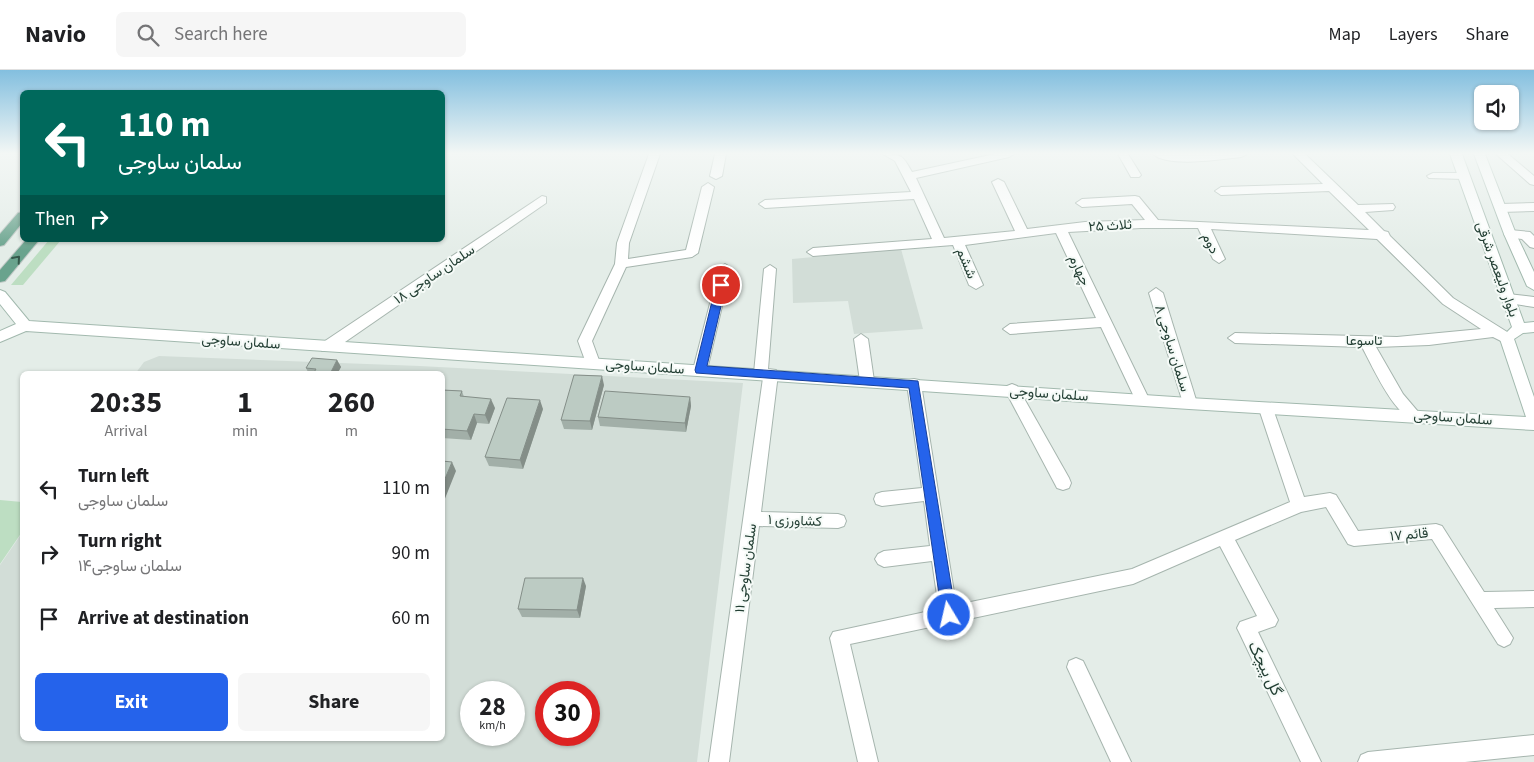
<!DOCTYPE html>
<meta charset="utf-8">
<style>
:root{--surface:#fff;--page:#f6f6f6;--text:#202124;--muted:#757577;--line:#e0e0e0;--accent:#2563eb}
body{margin:0;font-family:"Source Sans 3",Vazirmatn,sans-serif;background:var(--page);color:var(--text);height:100vh;display:flex;flex-direction:column;font-size:19px;white-space:nowrap}
*{box-sizing:border-box;margin:0}
p{font-size:16px;color:var(--muted)}
.icon{flex:none;width:28px;height:28px;fill:none;stroke:currentColor;stroke-width:2;stroke-linecap:round;stroke-linejoin:round}
.map{position:relative;flex:1;overflow:hidden}
.side{position:absolute;left:20px;top:301px;width:425px;height:370px;display:flex;flex-direction:column;background:var(--surface);border-radius:8px;box-shadow:0 1px 4px #0004}
.side>*{flex:none}
.hud{position:absolute;left:20px;top:20px;width:425px;height:152px;border-radius:8px;box-shadow:0 1px 4px #0004;background:#00695c;color:#fff;overflow:hidden}
.fabs{position:absolute;left:1474px;top:15px;display:grid;gap:10px}
.fabs a{display:grid;place-items:center;width:45px;height:45px;border-radius:8px;background:var(--surface);box-shadow:0 1px 4px #0004;font-size:25px}
.speed{position:absolute;left:460px;top:611px;display:flex;gap:10px;font-size:25px;font-weight:700;text-align:center}
.speed>*{display:grid;place-content:center;width:65px;height:65px;border-radius:50%;background:var(--surface);box-shadow:0 1px 4px #0004;line-height:1}
.speed small{font-size:12px;font-weight:400}
.speed .limit{border:8px solid #d22;background:#fff;color:#111}
.pin{position:absolute;display:grid;place-items:center;width:42px;height:42px;color:#fff;margin:-21px;border:2px solid #fff;border-radius:50%;box-shadow:0 1px 5px #0007}
.me{position:absolute;width:55px;margin:-28px;rotate:351deg;stroke-linejoin:round;filter:drop-shadow(0 0 4px #0008)}
.turn{display:flex;align-items:center;gap:18px;height:105px;padding:0 15px;font-size:22px}
.turn .icon{width:65px;height:65px;stroke-width:2.5}
.turn b{display:block;font-size:35px;line-height:42px}
.then{display:flex;align-items:center;height:48px;padding:0 15px;background:#0003;gap:10px;font-size:19px}
.eta{display:flex;justify-content:space-evenly;align-items:center;height:85px;text-align:center}
.eta b{font-size:30px;font-weight:700;line-height:35px}
.cta{display:flex;gap:10px;margin-top:auto;padding:10px 15px}
.cta a{flex:1;height:58px;border-radius:8px;background:var(--accent);color:#fff;font-size:20px;font-weight:700;line-height:58px;text-align:center}
.cta a+a{background:var(--page);color:var(--text)}
ul{padding:0;list-style:none}
li{display:flex;align-items:center;gap:15px;height:65px;padding:0 15px}
li div{flex:1}
li b{display:block;font-size:19px}
li em{font-style:normal}
header{display:flex;align-items:center;gap:30px;box-sizing:border-box;height:70px;padding:0 25px;background:var(--surface);border-bottom:1px solid var(--line)}
header strong{font-size:24px}
nav{display:flex;gap:28px;margin-inline-start:auto;font-size:18px}
.search{width:350px;height:45px;background:var(--page);display:flex;align-items:center;gap:12px;box-sizing:border-box;padding:0 18px;border-radius:8px;color:var(--muted);font-size:19px}
.map>svg:first-child{display:block}
</style>
<header>
<strong>Navio</strong>
<div class="search"><svg class="icon" aria-label="search" viewBox="0 0 24 24"><circle cx="10" cy="10" r="6"/><path d="M15 15l6 6"/></svg>Search here</div>
<nav><a>Map</a><a>Layers</a><a>Share</a></nav>
</header>
<div class="map">
<svg width="1534" height="692" viewBox="0 0 1534 692">
<rect width="100%" height="100%" fill="#e4ede8"/>
<!-- built -->
<g fill="#d2ddd7" fill-rule="evenodd">
<polygon points="901,179 923,259 854,264 848,231 793,233 792,189"/>
<path d="M 159,286 L 420,296 L 743,313 L 697,692 L 0,692 L 0,495 L 22,463 L 22,669 L 442,669 L 442,304 L 135,304 L 144,292 ZM 471,622 L 514,622 L 514,665 L 471,665 ZM 546,622 L 589,622 L 589,665 L 546,665 Z"/>
</g>
<!-- green -->
<g fill="#bddec2">
<polygon points="49,170 61,170 23,215 11,215"/>
<polygon points="0,430 22,432 22,462 0,494"/>
</g>
<g fill="none" stroke-linecap="round" stroke-linejoin="round">
<!-- street casing -->
<g stroke="#a6b5ae" stroke-width="2">
<g id="street">
<polygon points="649,84 660,84 629,173 628,189 686,180 702,117 708,113 714,117 698,183 692,187 626,197 592,271 600,293 593,298 586,293 578,271 615,194 617,173"/>
<polygon points="715,84 726,84 722,106 716,109 710,106"/>
<path d="M 883,84 C 902,84 903,86 912,102 L 995,84 L 1014,84 L 1009,87 L 916,108 L 944,168 L 1015,161 L 992,112 L 998,109 L 1004,112 L 1027,159 L 1085,152 L 1145,150 L 1132,134 L 1082,137 L 1076,133 L 1082,129 L 1135,126 L 1139,127 L 1158,150 L 1369,160 L 1329,121 L 1221,125 L 1215,121 L 1221,117 L 1323,114 L 1293,84 L 1305,84 L 1358,135 L 1393,134 L 1395,137 L 1393,140 L 1365,142 L 1384,161 L 1388,162 L 1390,166 L 1453,228 L 1512,265 L 1514,269 L 1507,274 L 1493,267 L 1429,275 L 1376,277 L 1403,324 L 1420,344 L 1418,348 C 1398,355 1371,293 1362,277 L 1235,273 L 1228,268 L 1235,263 L 1397,267 L 1481,259 L 1443,234 L 1377,169 L 1211,159 L 1225,189 L 1219,193 L 1213,189 L 1198,158 L 1141,158 L 1068,162 L 1150,331 L 1148,335 L 1138,335 L 1136,331 L 1101,257 L 1010,264 L 1003,259 L 1010,254 L 1096,248 L 1056,163 L 965,175 L 983,215 L 976,219 L 969,215 L 953,175 L 813,186 L 807,182 L 813,178 L 932,169 L 914,129 L 765,138 L 759,134 L 765,130 L 911,122 L 895,91 Z"/>
<polygon points="1118,84 1128,84 1141,105 1139,107 1131,107"/>
<path d="M 1153,84 L 1247,84 L 1241,87 C 1222,89 1168,98 1153,84 Z"/>
<polygon points="1496,84 1508,84 1534,106 1534,115 1530,114"/>
<polygon points="1433,103 1464,103 1470,106 1464,109 1429,108 1427,106"/>
<polygon points="542,126 546,127 546,133 332,281 322,281 320,277 322,273"/>
<polygon points="1534,133 1534,141 1501,142 1495,138 1501,134"/>
<polygon points="1510,160 1530,162 1534,166 1534,178 1530,177 1522,169 1506,167 1504,164"/>
<polygon points="725,194 731,198 707,300 705,304 695,304 693,300 719,198"/>
<polygon points="770,195 776,199 768,299 776,300 778,304 761,442 838,444 844,446 846,451 844,456 838,458 759,456 729,692 709,692 763,308 756,307 754,303 764,199"/>
<polygon points="1156,218 1163,223 1197,333 1195,337 1185,337 1183,333 1149,223"/>
<polygon points="1508,224 1534,227 1534,237 1503,232 1501,229 1503,226"/>
<polygon points="861,264 868,269 874,311 872,315 862,315 860,311 854,269"/>
<polygon points="914,309 919,310 921,314 956,535 1132,499 1290,432 1259,339 1261,335 1271,335 1273,339 1304,427 1330,423 1336,425 1358,461 1436,454 1442,456 1484,522 1534,521 1534,537 1494,538 1513,568 1510,574 1504,577 1498,574 1432,469 1354,476 1348,474 1326,437 1301,442 1235,470 1278,550 1275,556 1258,562 1321,692 1301,692 1240,564 1237,558 1240,552 1257,546 1220,476 1133,514 850,574 878,692 858,692 830,568 833,562 939,539 932,491 884,497 878,494 875,489 878,484 884,481 930,476 924,431 882,436 876,434 874,429 876,424 882,422 922,418 907,314 909,310"/>
<polygon points="1012,314 1017,316 1069,408 1071,413 1069,418 1063,420 1057,418 1005,320 1007,316"/>
<polygon points="1076,588 1083,591 1131,692 1111,692 1067,597 1069,591"/>
<polygon points="1534,665 1534,685 1465,692 1358,692 1361,685 1368,682"/>
</g>
</g>
<!-- secondary casing -->
<g stroke="#a2b9ae" stroke-width="2">
<g id="secondary">
<polygon points="1450,84 1462,84 1524,253 1534,252 1534,262 1523,263 1514,269 1534,327 1534,360 1189,339 26,261 0,272 0,261 16,254 0,234 0,220 5,222 29,251 1189,328 1526,347 1500,269 1512,257"/>
<polygon points="1474,84 1485,84 1516,164 1534,202 1534,220 1527,216 1504,164"/>
</g>
</g>
<!-- primary casing -->
<g stroke="#c1c9c6" stroke-width="2">
<g id="primary">
<polygon points="22,142 22,153 4,175 0,176 0,164 18,143"/>
<polygon points="26,170 39,170 5,211 0,212 0,200"/>
</g>
</g>
<!-- street -->
<use href="#street" fill="#fff" fill-rule="evenodd"/>
<!-- secondary -->
<use href="#secondary" fill="#fff" fill-rule="evenodd"/>
<!-- primary -->
<use href="#primary" fill="#69a38d" fill-rule="evenodd"/>
</g>
<!-- wall -->
<g fill="#a2afa8">
<polygon points="337,290 341,297 337,304 309,304 306,298"/>
<polygon points="604,315 592,360 564,359 561,350"/>
<polygon points="442,320 462,321 464,327 495,338 489,354 477,353 471,370 442,368"/>
<polygon points="690,327 691,336 686,362 600,356 598,347"/>
<polygon points="543,339 523,399 489,396 485,387"/>
<polygon points="586,516 580,548 522,547 518,539"/>
</g>
<!-- shaded-wall -->
<g fill="#848e88">
<polygon points="337,290 341,297 337,304 330,304"/>
<polygon points="602,306 604,315 592,360 590,351"/>
<polygon points="690,327 691,336 686,362 685,353"/>
<polygon points="491,329 495,338 489,354 485,345"/>
<polygon points="540,330 543,339 523,399 520,390"/>
<polygon points="474,344 477,353 471,370 467,361"/>
<polygon points="452,392 456,401 442,436 442,416"/>
<polygon points="583,508 586,516 580,548 577,540"/>
</g>
<!-- building -->
<g fill="#bccbc3" stroke="#848e88">
<polygon points="312,288 337,290 330,304 313,304 316,299 306,298"/>
<polygon points="574,305 602,306 590,351 561,350"/>
<polygon points="442,320 462,321 460,326 491,329 485,345 474,344 467,361 442,359"/>
<polygon points="605,321 690,327 685,353 598,347"/>
<polygon points="507,328 540,330 520,390 485,387"/>
<polygon points="442,391 452,392 442,416"/>
<polygon points="525,508 583,508 577,540 518,539"/>
</g>
<!-- one-way arrows -->
<defs><path id="oneway-chevron" d="M-2-3.5L2.5 0L-2 3.5" fill="none" stroke-width="1.6" stroke-linecap="round" stroke-linejoin="round" transform="scale(1.25)"/></defs>
<use stroke="#34584a" href="#oneway-chevron" transform="translate(17 189) rotate(-49)"/>
<!-- sky -->
<linearGradient id="sky" x2="0" y2="1"><stop stop-color="#83bfdf"/><stop offset="0.46" stop-color="#f3f7f5"/><stop offset="1" stop-color="#f3f7f5" stop-opacity="0"/></linearGradient>
<rect width="1534" height="181" fill="url(#sky)"/>
<!-- route -->
<polygon fill="#2563eb" stroke="#184099" points="721,212 726,215 707,296 918,311 956,545 954,550 949,551 944,550 942,545 909,318 696,303 695,300 716,215"/>
<g text-anchor="middle" stroke-width="4" stroke-linejoin="round" paint-order="stroke">
<!-- street labels -->
<g font-size="14" fill="#233f34" stroke="#f5faf7">
<text transform="translate(1110 155) rotate(-3)" y="5">ثلاث ۲۵</text>
<text transform="translate(1211 173) rotate(63)" y="5">دوم</text>
<text transform="translate(967 193) rotate(67)" y="5">ششم</text>
<text transform="translate(1498 199) rotate(70)" y="5">بلوار ولیعصر شرقی</text>
<text transform="translate(1080 200) rotate(65)" y="5">چهارم</text>
<text transform="translate(434 204) rotate(-34)" y="5">سلمان ساوجی ۱۸</text>
<text x="1364" y="275">تاسوعا</text>
<text transform="translate(241 271) rotate(4)" y="5">سلمان ساوجی</text>
<text transform="translate(1173 278) rotate(73)" y="5">سلمان ساوجی ۸</text>
<text transform="translate(645 296) rotate(4)" y="5">سلمان ساوجی</text>
<text transform="translate(1049 323) rotate(4)" y="5">سلمان ساوجی</text>
<text transform="translate(1453 347) rotate(4)" y="5">سلمان ساوجی</text>
<text transform="translate(795 450) rotate(2)" y="5">کشاورزی ۱</text>
<text transform="translate(1409 464) rotate(-5)" y="5">قائم ۱۷</text>
<text transform="translate(745 498) rotate(-82)" y="5">سلمان ساوجی ۱۱</text>
</g>
<!-- near-street labels -->
<g font-size="16" fill="#233f34" stroke="#f5faf7">
<text transform="translate(1266 598) rotate(64)" y="6">گل پیچک</text>
</g>
</g>
</svg>
<div class="fabs">
<a><svg class="icon" aria-label="sound" viewBox="0 0 24 24"><path d="M4 9h4l5-4v14l-5-4H4zM17 9q2 3 0 6"/></svg></a>
</div>
<div class="speed"><div>28<small>km/h</small></div><div class="limit">30</div></div>
<div class="pin" style="left:721px;top:215px;background:#d93025"><svg class="icon" aria-label="arrive" viewBox="0 0 24 24"><path d="M6 21V4h12l-3 4 3 4H6"/></svg></div>
<svg class="me" style="left:949px;top:545px" viewBox="-20 -20 40 40"><circle r="17" fill="#2563eb" stroke="#fff" stroke-width="3"/><path d="M0-11L8 9 0 5-8 9z" fill="#fff"/></svg>
<div class="hud">
<div class="turn"><svg class="icon" aria-label="left" viewBox="0 0 24 24"><path d="M17 20v-9H6M10 6l-5 5 5 5"/></svg><div><b>110 m</b>سلمان ساوجی</div></div>
<div class="then">Then<svg class="icon" aria-label="right" viewBox="0 0 24 24"><path d="M7 20v-9h11M14 6l5 5-5 5"/></svg></div>
</div>
<section class="side">
<div class="eta">
<div><b>20:35</b><p>Arrival</p></div>
<div><b>1</b><p>min</p></div>
<div><b>260</b><p>m</p></div>
</div>
<ul>
<li><svg class="icon" aria-label="left" viewBox="0 0 24 24"><path d="M17 20v-9H6M10 6l-5 5 5 5"/></svg><div><b>Turn left</b><p>سلمان ساوجی</p></div><em>110 m</em></li>
<li><svg class="icon" aria-label="right" viewBox="0 0 24 24"><path d="M7 20v-9h11M14 6l5 5-5 5"/></svg><div><b>Turn right</b><p>سلمان ساوجی۱۴</p></div><em>90 m</em></li>
<li><svg class="icon" aria-label="arrive" viewBox="0 0 24 24"><path d="M6 21V4h12l-3 4 3 4H6"/></svg><div><b>Arrive at destination</b></div><em>60 m</em></li>
</ul>
<div class="cta"><a>Exit</a><a>Share</a></div>
</section>
</div>
